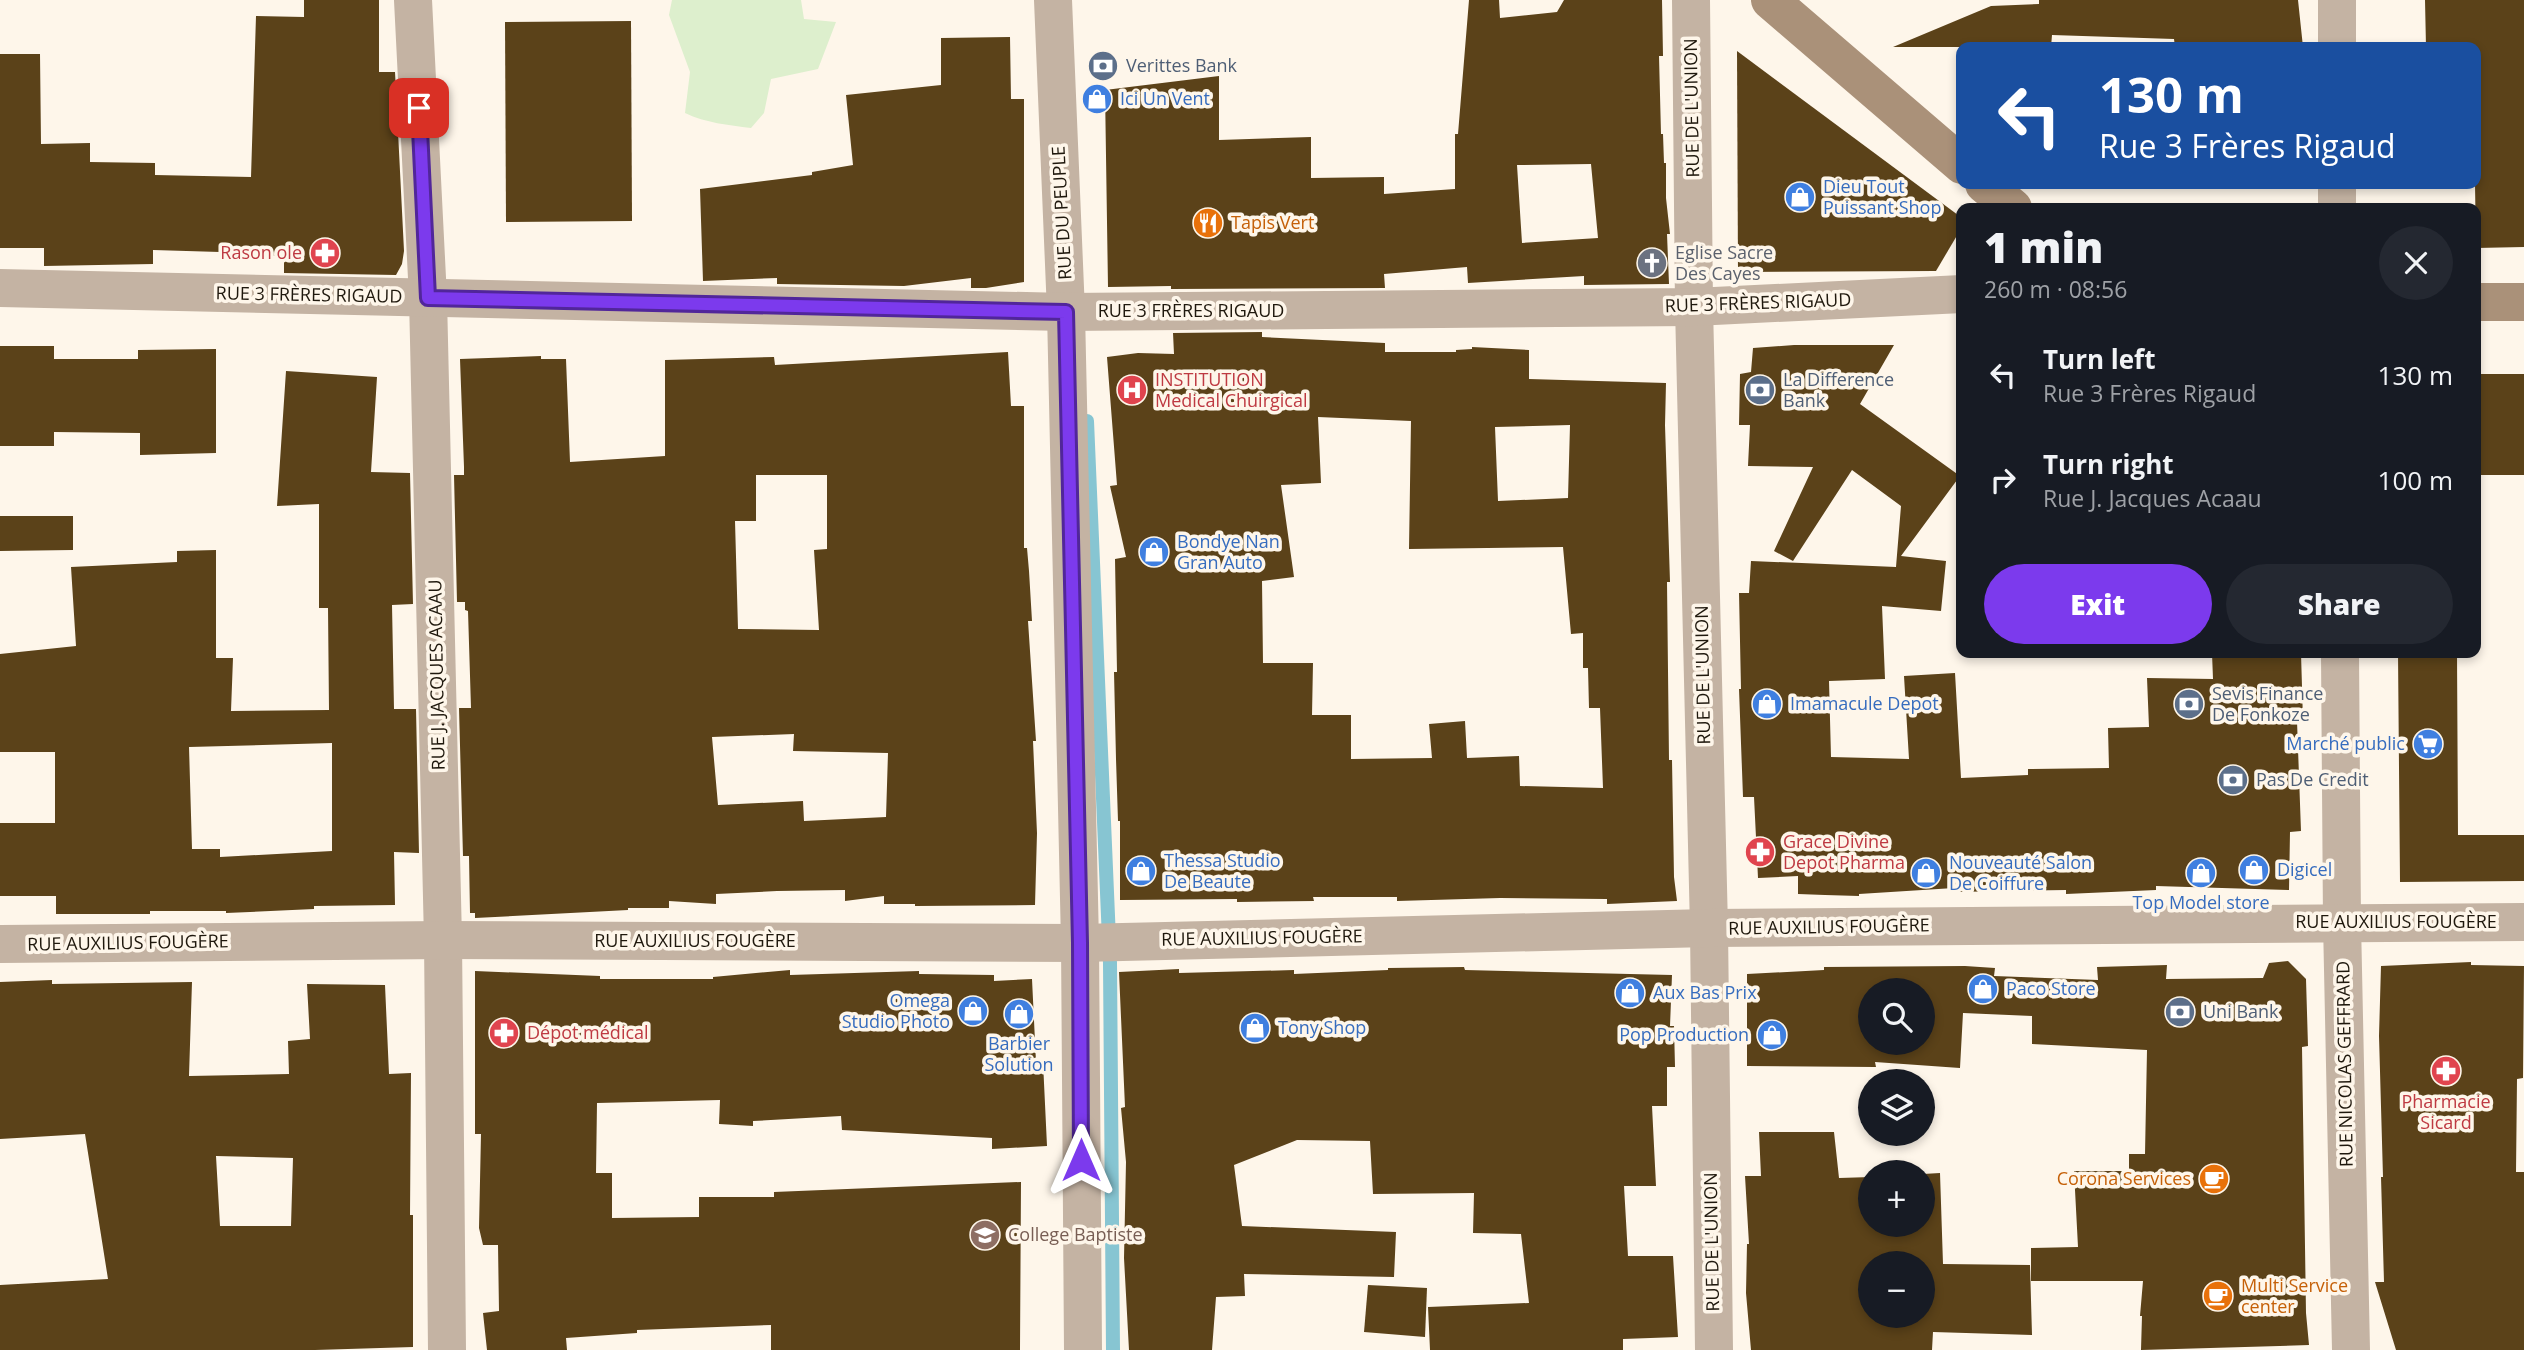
<!DOCTYPE html>
<meta charset="utf-8">
<style>
:root{--surface:#171b24;--page:#242831;--text:#f1f3f6;--muted:#9ea1a6;--accent:#7c3aed}
body{margin:0;font-family:"Open Sans",sans-serif;background:var(--page);color:var(--text);height:100vh;display:flex;flex-direction:column;font-size:26px;white-space:nowrap}
*{box-sizing:border-box;margin:0}
p{font-size:23px;color:var(--muted)}
.icon{flex:none;width:38px;height:38px;fill:none;stroke:currentColor;stroke-width:2;stroke-linecap:round;stroke-linejoin:round}
.map{position:relative;flex:1;overflow:hidden}
.drawer{position:absolute;left:1956px;top:203px;width:525px;height:455px;display:flex;flex-direction:column;background:var(--surface);border-radius:14px;box-shadow:0 4px 10px #0003}
.drawer>*{flex:none}
.banner{position:absolute;left:1956px;top:42px;width:525px;height:147px;border-radius:14px;box-shadow:0 4px 10px #0003;background:#1a4fa0;color:#fff;overflow:hidden}
.fabs{position:absolute;left:1858px;top:978px;display:grid;gap:14px}
.fabs a{display:grid;place-items:center;width:77px;height:77px;border-radius:50%;background:var(--surface);box-shadow:0 4px 10px #0003;font-size:35px}
.pin{position:absolute;display:grid;place-items:center;width:60px;height:60px;color:#fff;margin:-30px;border-radius:14px;box-shadow:0 4px 10px #0006}
.me{position:absolute;width:77px;margin:-38px;rotate:0deg;stroke-linejoin:round;filter:drop-shadow(0 0 5px #0008)}
.turn{display:flex;align-items:center;gap:24px;height:147px;padding:0 28px;font-size:32px}
.turn .icon{width:91px;height:91px;stroke-width:2.5}
.turn b{display:block;font-size:49px;line-height:60px}
.round{display:grid;place-items:center;flex:none;width:74px;height:74px;border-radius:37px;background:var(--page)}
.overview{display:flex;align-items:center;justify-content:space-between;height:119px;padding:0 28px}
h1{font-size:42px;font-weight:800;line-height:52px}
.action{display:flex;gap:14px;margin-top:auto;padding:14px 28px}
.action a{flex:1;height:80px;border-radius:42px;background:var(--accent);color:#fff;font-size:28px;font-weight:800;line-height:80px;text-align:center}
.action a+a{background:var(--page);color:var(--text)}
ul{padding:0;list-style:none}
li{display:flex;align-items:center;gap:21px;height:105px;padding:0 28px}
li div{flex:1}
li b{display:block;font-size:26px}
li em{font-style:normal}
.map>svg:first-child{display:block}
</style>
<div class="map">
<svg width="2524" height="1350" viewBox="0 0 2524 1350">
<rect width="100%" height="100%" fill="#fef6ea"/>
<!-- green -->
<path fill="#ddefcd" d="M 672,0 L 801,0 L 804,19 L 836,22 L 818,69 L 771,79 L 764,113 L 751,128 C 728,125 706,123 685,113 L 690,72 L 669,15 Z"/>
<g fill="none" stroke-linecap="round" stroke-linejoin="round">
<!-- stream -->
<polyline stroke="#87c5d2" stroke-width="14" points="1087,421 1110,963 1113,1350"/>
</g>
<!-- building -->
<g fill="#5b4219" fill-rule="evenodd">
<polygon points="304,0 379,0 379,72 395,72 404,251 402,264 396,275 284,273 284,256 220,255 220,252 153,250 153,264 44,266 44,248 0,248 0,54 40,54 41,144 90,143 90,162 155,163 155,175 251,177 256,16 304,17"/>
<path d="M 1469,0 L 1499,0 L 1500,18 L 1557,12 L 1564,0 L 1662,0 L 1663,56 L 1659,56 L 1661,134 L 1663,134 L 1664,163 L 1666,163 L 1666,198 L 1670,234 L 1667,234 L 1669,284 L 1584,285 L 1584,276 L 1468,283 L 1467,267 L 1384,274 L 1385,288 L 1171,289 L 1171,286 L 1108,287 L 1105,90 L 1219,76 L 1219,140 L 1311,137 L 1311,178 L 1384,177 L 1384,194 L 1455,189 L 1455,134 L 1458,134 ZM 1591,164 L 1598,238 L 1522,243 L 1517,165 Z"/>
<polygon points="2039,0 2298,0 2303,47 2175,47 2174,39 2052,35 2051,47 1893,47 1991,6 2039,4"/>
<polygon points="2425,0 2524,0 2524,247 2476,248 2475,184 2476,47 2426,47"/>
<polygon points="631,21 632,221 506,222 505,22"/>
<polygon points="1010,37 1011,99 1024,99 1024,282 986,288 971,288 971,278 904,286 777,284 777,278 703,281 700,189 812,175 812,172 853,165 846,95 941,85 941,38"/>
<polygon points="1737,51 1962,218 1962,227 1936,271 1738,272"/>
<path d="M 1262,332 L 1262,337 L 1385,343 L 1385,352 L 1456,352 L 1456,350 L 1472,349 L 1472,347 L 1529,350 L 1529,379 L 1666,383 L 1665,425 L 1670,582 L 1667,582 L 1669,760 L 1672,760 L 1674,877 L 1677,901 L 1607,904 L 1607,899 L 1500,898 L 1397,901 L 1397,897 L 1313,897 L 1314,901 L 1237,902 L 1237,899 L 1120,900 L 1120,821 L 1118,821 L 1116,759 L 1114,672 L 1117,672 L 1115,559 L 1126,557 L 1110,486 L 1117,485 L 1107,357 L 1138,353 L 1174,354 L 1173,333 ZM 1318,417 L 1411,421 L 1409,549 L 1563,547 L 1571,634 L 1583,633 L 1583,668 L 1588,668 L 1589,708 L 1600,708 L 1603,788 L 1520,786 L 1519,756 L 1467,758 L 1465,721 L 1429,724 L 1432,758 L 1351,759 L 1351,715 L 1312,715 L 1313,663 L 1263,663 L 1262,581 L 1294,577 L 1281,485 L 1321,483 ZM 1570,425 L 1568,498 L 1498,501 L 1495,427 Z"/>
<polygon points="1794,345 1894,345 1860,404 1960,476 1901,556 1946,561 1941,611 1882,606 1885,679 1829,681 1831,757 1909,759 1904,676 1955,673 1961,778 2028,775 2028,769 2109,768 2108,728 2149,727 2147,678 2213,679 2212,653 2301,653 2303,721 2297,721 2301,831 2290,832 2289,890 2156,886 2156,890 2066,894 2066,890 1954,892 1954,888 1859,894 1859,896 1825,895 1798,894 1798,876 1758,878 1754,797 1743,797 1739,689 1741,689 1739,593 1749,593 1751,561 1896,567 1901,506 1852,470 1793,561 1774,551 1813,467 1748,466 1750,425 1739,425 1740,374 1751,372 1753,348"/>
<polygon points="0,346 54,346 54,359 138,359 138,350 216,349 216,453 140,455 140,433 54,432 54,446 0,446"/>
<path d="M 1008,352 L 1011,406 L 1024,406 L 1024,548 L 1027,548 L 1029,571 L 1032,621 L 1028,621 L 1036,741 L 1033,741 L 1037,833 L 1035,905 L 915,906 L 915,904 L 884,904 L 884,896 L 845,901 L 845,890 L 777,891 L 716,894 L 716,904 L 669,901 L 669,908 L 628,908 L 628,910 L 475,918 L 475,913 L 470,913 L 469,856 L 463,856 L 459,708 L 471,708 L 468,611 L 465,610 L 465,602 L 457,602 L 454,475 L 464,475 L 464,467 L 460,359 L 541,356 L 541,359 L 566,359 L 570,462 L 665,456 L 665,360 L 774,357 L 775,365 ZM 756,475 L 827,475 L 827,549 L 814,550 L 819,630 L 738,629 L 735,521 L 756,521 ZM 794,734 L 793,751 L 888,753 L 886,817 L 804,821 L 803,801 L 718,805 L 712,737 Z"/>
<path d="M 286,371 L 377,377 L 371,472 L 410,473 L 413,604 L 392,605 L 394,709 L 416,709 L 419,853 L 394,852 L 395,905 L 314,906 L 314,909 L 226,913 L 226,911 L 150,911 L 150,914 L 56,914 L 56,896 L 0,896 L 0,823 L 55,823 L 55,752 L 0,752 L 0,654 L 76,646 L 71,567 L 177,562 L 177,551 L 216,550 L 216,658 L 233,658 L 231,711 L 329,710 L 328,608 L 319,608 L 319,504 L 277,506 ZM 332,743 L 332,851 L 220,857 L 220,849 L 192,849 L 189,747 Z"/>
<rect x="2476" y="374" width="48" height="101"/>
<polygon points="0,516 73,516 73,550 0,551"/>
<polygon points="2398,653 2457,653 2458,835 2524,835 2524,881 2400,882"/>
<path d="M 2288,961 L 2306,979 L 2308,1046 L 2302,1047 L 2306,1313 L 2309,1345 L 2141,1350 L 2142,1316 L 2140,1316 L 2143,1281 L 2031,1281 L 2031,1248 L 2078,1247 L 2074,1171 L 2129,1171 L 2129,1154 L 2145,1154 L 2147,1050 L 2032,1044 L 2032,1016 L 1963,1013 L 1960,1068 L 1875,1062 L 1876,1067 L 1747,1066 L 1747,974 L 1824,970 L 1824,967 L 1965,966 L 1995,968 L 1994,976 L 2098,980 L 2097,967 L 2167,965 L 2166,979 L 2263,978 L 2269,963 ZM 1871,990 L 1923,990 L 1923,1043 L 1871,1043 Z"/>
<polygon points="2471,962 2471,965 2524,966 2523,1078 2517,1079 2516,1172 2524,1172 2524,1350 2396,1350 2375,1282 2384,1282 2381,1177 2383,1177 2379,1036 2381,966"/>
<polygon points="1464,967 1465,970 1672,975 1670,1026 1674,1026 1675,1067 1667,1067 1667,1106 1652,1106 1656,1186 1624,1186 1628,1256 1673,1256 1678,1337 1623,1339 1623,1350 1430,1350 1428,1307 1529,1303 1521,1234 1473,1233 1474,1193 1373,1194 1370,1141 1297,1140 1234,1165 1242,1226 1396,1232 1394,1277 1244,1274 1245,1296 1216,1297 1212,1350 1129,1350 1124,1258 1126,1162 1121,1108 1125,1107 1119,972 1179,969 1179,973 1294,970 1294,974 1388,970 1388,968"/>
<polygon points="790,970 790,975 919,971 919,974 994,975 994,981 1032,979 1036,1062 1043,1062 1047,1146 992,1149 992,1138 842,1130 841,1116 753,1121 753,1126 719,1124 720,1100 597,1103 596,1173 612,1173 612,1218 699,1217 699,1197 774,1197 774,1192 1021,1182 1020,1350 771,1350 771,1325 637,1330 637,1333 566,1338 567,1350 487,1350 483,1313 499,1311 498,1245 483,1245 479,1228 481,1134 475,1134 475,971 600,976 600,979 713,979 713,977"/>
<path d="M 52,980 L 52,984 L 192,982 L 189,1076 L 289,1074 L 288,1041 L 310,1039 L 307,984 L 385,985 L 389,1074 L 411,1073 L 410,1215 L 413,1215 L 413,1347 L 315,1350 L 0,1350 L 0,1285 L 108,1279 L 85,1134 L 0,1139 L 0,982 ZM 216,1156 L 293,1158 L 291,1226 L 220,1226 Z"/>
<path d="M 1759,1132 L 1834,1132 L 1839,1178 L 1871,1177 L 1871,1225 L 1923,1225 L 1923,1174 L 1940,1173 L 1943,1264 L 2030,1265 L 2032,1335 L 1933,1332 L 1932,1350 L 1751,1350 L 1746,1293 L 1747,1244 L 1749,1244 L 1745,1176 L 1761,1176 ZM 1871,1264 L 1923,1264 L 1923,1316 L 1871,1316 Z"/>
<polygon points="1368,1285 1427,1288 1425,1337 1364,1332"/>
</g>
<g fill="none" stroke-linecap="round" stroke-linejoin="round">
<!-- street -->
<g stroke="#c4b3a3" stroke-width="38">
<polyline points="413,0 428,298 443,940 447,1350"/>
<polyline points="1053,0 1066,312 1080,943 1083,1350"/>
<polyline points="1691,0 1694,307 1709,928 1714,1350"/>
<polyline points="2337,0 2337,47"/>
<polyline points="2337,184 2337,208"/>
<polyline points="0,288 1066,312 1694,307 1962,294"/>
<polyline points="2340,653 2342,922 2351,1350"/>
<polyline points="0,944 443,940 1080,943 1709,928 2524,922"/>
</g>
<!-- secondary -->
<g stroke="#aa9179" stroke-width="38">
<polyline points="1770,0 1962,165"/>
<polyline points="1984,184 2013,208"/>
<polyline points="2476,302 2524,302"/>
</g>
</g>
<g fill="none" stroke-linecap="round" stroke-linejoin="round">
<!-- route casing -->
<g stroke="#51269a" stroke-width="18">
<polyline id="route" points="419,108 428,298 1066,312 1080,943 1081,1160"/>
</g>
<!-- route -->
<use href="#route" stroke="#7c3aed" stroke-width="12"/>
</g>
<!-- icons -->
<defs>
<g id="bank-disc" transform="scale(1.575)"><circle r="9.5" fill="#5c6f8a" stroke="#fef6ea"/><path d="M-6-4H6V4H-6ZM0-2.3a2.3 2.3 0 1 0 0 4.6a2.3 2.3 0 1 0 0-4.6Z" fill="#fff"/></g>
<g id="shop-disc" transform="scale(1.575)"><circle r="9.5" fill="#3f7fe0" stroke="#fef6ea"/><path d="M-5-2.5h2.3a2.7 3.5 0 0 1 5.4 0H5L5.5 6h-11ZM-1.5-2.5h3a1.5 2.3 0 0 0-3 0Z" fill="#fff"/></g>
<g id="restaurant-disc" transform="scale(1.575)"><circle r="9.5" fill="#e8710a" stroke="#fef6ea"/><path d="M-5-6h1v4h1v-4h1v4h1v-4h1v5L-1.5 .5V6h-2V.5L-5-1ZM5-6V6H3V1.5H1.5Q1.5-4 5-6Z" fill="#fff"/></g>
<g id="pharmacy-disc" transform="scale(1.575)"><circle r="9.5" fill="#e0444e" stroke="#fef6ea"/><path d="M-2-6h4v4h4v4h-4v4h-4v-4h-4v-4h4Z" fill="#fff"/></g>
<g id="church-disc" transform="scale(1.575)"><circle r="9.5" fill="#6b7280" stroke="#fef6ea"/><path d="M-1.2-6h2.4v3.5h3.3v2.4h-3.3V6h-2.4V-.1h-3.3v-2.4h3.3Z" fill="#fff"/></g>
<g id="hospital-disc" transform="scale(1.575)"><circle r="9.5" fill="#e0444e" stroke="#fef6ea"/><path d="M-5-5h3v3.5h4V-5h3V5h-3V1.5h-4V5h-3Z" fill="#fff"/></g>
<g id="supermarket-disc" transform="scale(1.575)"><circle r="9.5" fill="#3f7fe0" stroke="#fef6ea"/><path d="M-6-5.5h2.5l.6 2H6L4.5 2H-2.5L-4.4-4H-6ZM-1.5 3.2a1.3 1.3 0 1 0 .1 0ZM3 3.2a1.3 1.3 0 1 0 .1 0Z" fill="#fff"/></g>
<g id="cafe-disc" transform="scale(1.575)"><circle r="9.5" fill="#e8710a" stroke="#fef6ea"/><path d="M-5.5-4.5H6V0H3Q3 3.5 0 3.5H-2.5Q-5.5 3.5-5.5 0ZM3-3.2v2h1.7v-2ZM-6 4.5H4V6H-6Z" fill="#fff"/></g>
<g id="university-disc" transform="scale(1.575)"><circle r="9.5" fill="#8d6e63" stroke="#fef6ea"/><path d="M0-5L7-2L0 1L-7-2ZM-4 1L0 2.5L4 1V4Q0 6-4 4Z" fill="#fff"/></g>
</defs>
<g fill-rule="evenodd">
<use href="#bank-disc" x="1103" y="66"/>
<use href="#shop-disc" x="1097" y="99"/>
<use href="#shop-disc" x="1800" y="197"/>
<use href="#restaurant-disc" x="1208" y="223"/>
<use href="#pharmacy-disc" x="325" y="253"/>
<use href="#church-disc" x="1652" y="263"/>
<use href="#hospital-disc" x="1132" y="390"/>
<use href="#bank-disc" x="1760" y="390"/>
<use href="#shop-disc" x="1154" y="552"/>
<use href="#shop-disc" x="1767" y="704"/>
<use href="#bank-disc" x="2189" y="704"/>
<use href="#supermarket-disc" x="2428" y="744"/>
<use href="#bank-disc" x="2233" y="780"/>
<use href="#pharmacy-disc" x="1760" y="852"/>
<use href="#shop-disc" x="2254" y="870"/>
<use href="#shop-disc" x="1141" y="871"/>
<use href="#shop-disc" x="1926" y="873"/>
<use href="#shop-disc" x="2201" y="873"/>
<use href="#shop-disc" x="1983" y="989"/>
<use href="#shop-disc" x="1630" y="993"/>
<use href="#shop-disc" x="973" y="1011"/>
<use href="#bank-disc" x="2180" y="1012"/>
<use href="#shop-disc" x="1019" y="1014"/>
<use href="#shop-disc" x="1255" y="1028"/>
<use href="#pharmacy-disc" x="504" y="1033"/>
<use href="#shop-disc" x="1772" y="1035"/>
<use href="#pharmacy-disc" x="2446" y="1071"/>
<use href="#cafe-disc" x="2214" y="1179"/>
<use href="#university-disc" x="985" y="1235"/>
<use href="#cafe-disc" x="2218" y="1296"/>
</g>
<g text-anchor="middle" stroke-width="7" stroke-linejoin="round" paint-order="stroke">
<!-- service labels -->
<g font-size="18" fill="#4e5e75" stroke="#fef6ea" text-anchor="start">
<text x="1126" y="72">Verittes Bank</text>
<text x="1783" y="386">La Difference<tspan x="1783" dy="21">Bank</tspan></text>
<text x="2212" y="700">Sevis Finance<tspan x="2212" dy="21">De Fonkoze</tspan></text>
<text x="2256" y="786">Pas De Credit</text>
<text x="2203" y="1018">Uni Bank</text>
</g>
<!-- shop labels -->
<g font-size="18" fill="#366cbe" stroke="#fef6ea" text-anchor="start">
<text x="1120" y="105">Ici Un Vent</text>
<text x="1823" y="193">Dieu Tout<tspan x="1823" dy="21">Puissant Shop</tspan></text>
<text x="1177" y="548">Bondye Nan<tspan x="1177" dy="21">Gran Auto</tspan></text>
<text x="1790" y="710">Imamacule Depot</text>
<text x="2405" y="750" text-anchor="end">Marché public</text>
<text x="1164" y="867">Thessa Studio<tspan x="1164" dy="21">De Beaute</tspan></text>
<text x="1949" y="869">Nouveauté Salon<tspan x="1949" dy="21">De Coiffure</tspan></text>
<text x="2277" y="876">Digicel</text>
<text x="2201" y="909" text-anchor="middle">Top Model store</text>
<text x="2006" y="995">Paco Store</text>
<text x="1653" y="999">Aux Bas Prix</text>
<text x="950" y="1007" text-anchor="end">Omega<tspan x="950" dy="21">Studio Photo</tspan></text>
<text x="1278" y="1034">Tony Shop</text>
<text x="1749" y="1041" text-anchor="end">Pop Production</text>
<text x="1019" y="1050" text-anchor="middle">Barbier<tspan x="1019" dy="21">Solution</tspan></text>
</g>
<!-- street labels -->
<g font-size="18" fill="#1f180d" stroke="#fef6ea">
<text transform="translate(1692 108) rotate(-91)" y="6">RUE DE L'UNION</text>
<text transform="translate(1062 213) rotate(-93)" y="6">RUE DU PEUPLE</text>
<text transform="translate(309 295) rotate(1)" y="6">RUE 3 FRÈRES RIGAUD</text>
<text transform="translate(1758 303) rotate(-2)" y="6">RUE 3 FRÈRES RIGAUD</text>
<text x="1191" y="317">RUE 3 FRÈRES RIGAUD</text>
<text transform="translate(437 675) rotate(-91)" y="6">RUE J. JACQUES ACAAU</text>
<text transform="translate(1703 675) rotate(-91)" y="6">RUE DE L'UNION</text>
<text x="2396" y="928">RUE AUXILIUS FOUGÈRE</text>
<text transform="translate(1829 927) rotate(-1)" y="6">RUE AUXILIUS FOUGÈRE</text>
<text transform="translate(1262 938) rotate(-1)" y="6">RUE AUXILIUS FOUGÈRE</text>
<text x="695" y="947">RUE AUXILIUS FOUGÈRE</text>
<text transform="translate(128 943) rotate(-1)" y="6">RUE AUXILIUS FOUGÈRE</text>
<text transform="translate(2345 1064) rotate(-91)" y="6">RUE NICOLAS GEFFRARD</text>
<text transform="translate(1712 1242) rotate(-91)" y="6">RUE DE L'UNION</text>
</g>
<!-- food labels -->
<g font-size="18" fill="#c56008" stroke="#fef6ea" text-anchor="start">
<text x="1231" y="229">Tapis Vert</text>
<text x="2191" y="1185" text-anchor="end">Corona Services</text>
<text x="2241" y="1292">Multi Service<tspan x="2241" dy="21">center</tspan></text>
</g>
<!-- health labels -->
<g font-size="18" fill="#be3a42" stroke="#fef6ea" text-anchor="start">
<text x="302" y="259" text-anchor="end">Rason ole</text>
<text x="1155" y="386">INSTITUTION<tspan x="1155" dy="21">Medical Chuirgical</tspan></text>
<text x="1783" y="848">Grace Divine<tspan x="1783" dy="21">Depot Pharma</tspan></text>
<text x="527" y="1039">Dépot médical</text>
<text x="2446" y="1108" text-anchor="middle">Pharmacie<tspan x="2446" dy="21">Sicard</tspan></text>
</g>
<!-- worship labels -->
<g font-size="18" fill="#5b616d" stroke="#fef6ea" text-anchor="start">
<text x="1675" y="259">Eglise Sacre<tspan x="1675" dy="21">Des Cayes</tspan></text>
</g>
<!-- education labels -->
<g font-size="18" fill="#785e54" stroke="#fef6ea" text-anchor="start">
<text x="1008" y="1241">College Baptiste</text>
</g>
</g>
</svg>
<div class="fabs">
<a><svg class="icon" aria-label="search" viewBox="0 0 24 24"><circle cx="10" cy="10" r="6"/><path d="M15 15l6 6"/></svg></a>
<a><svg class="icon" aria-label="layers" viewBox="0 0 24 24"><path d="M12 4l9 5-9 5-9-5zM3 14l9 5 9-5"/></svg></a>
<a>+</a>
<a>−</a>
</div>
<div class="pin" style="left:419px;top:108px;background:#d93025"><svg class="icon" aria-label="arrive" viewBox="0 0 24 24"><path d="M6 21V4h12l-3 4 3 4H6"/></svg></div>
<svg class="me" style="left:1081px;top:1160px" viewBox="-20 -20 40 40"><path d="M0-17L14 15 0 8-14 15z" fill="#7c3aed" stroke="#fff" stroke-width="4"/></svg>
<div class="banner">
<div class="turn"><svg class="icon" aria-label="left" viewBox="0 0 24 24"><path d="M17 20v-9H6M10 6l-5 5 5 5"/></svg><div><b>130 m</b>Rue 3 Frères Rigaud</div></div>
</div>
<section class="drawer">
<div class="overview"><div><h1>1 min</h1><p>260 m · 08:56</p></div><a class="round"><svg class="icon" aria-label="close" viewBox="0 0 24 24"><path d="M6 6l12 12M18 6L6 18"/></svg></a></div>
<ul>
<li><svg class="icon" aria-label="left" viewBox="0 0 24 24"><path d="M17 20v-9H6M10 6l-5 5 5 5"/></svg><div><b>Turn left</b><p>Rue 3 Frères Rigaud</p></div><em>130 m</em></li>
<li><svg class="icon" aria-label="right" viewBox="0 0 24 24"><path d="M7 20v-9h11M14 6l5 5-5 5"/></svg><div><b>Turn right</b><p>Rue J. Jacques Acaau</p></div><em>100 m</em></li>
</ul>
<div class="action"><a>Exit</a><a>Share</a></div>
</section>
</div>
